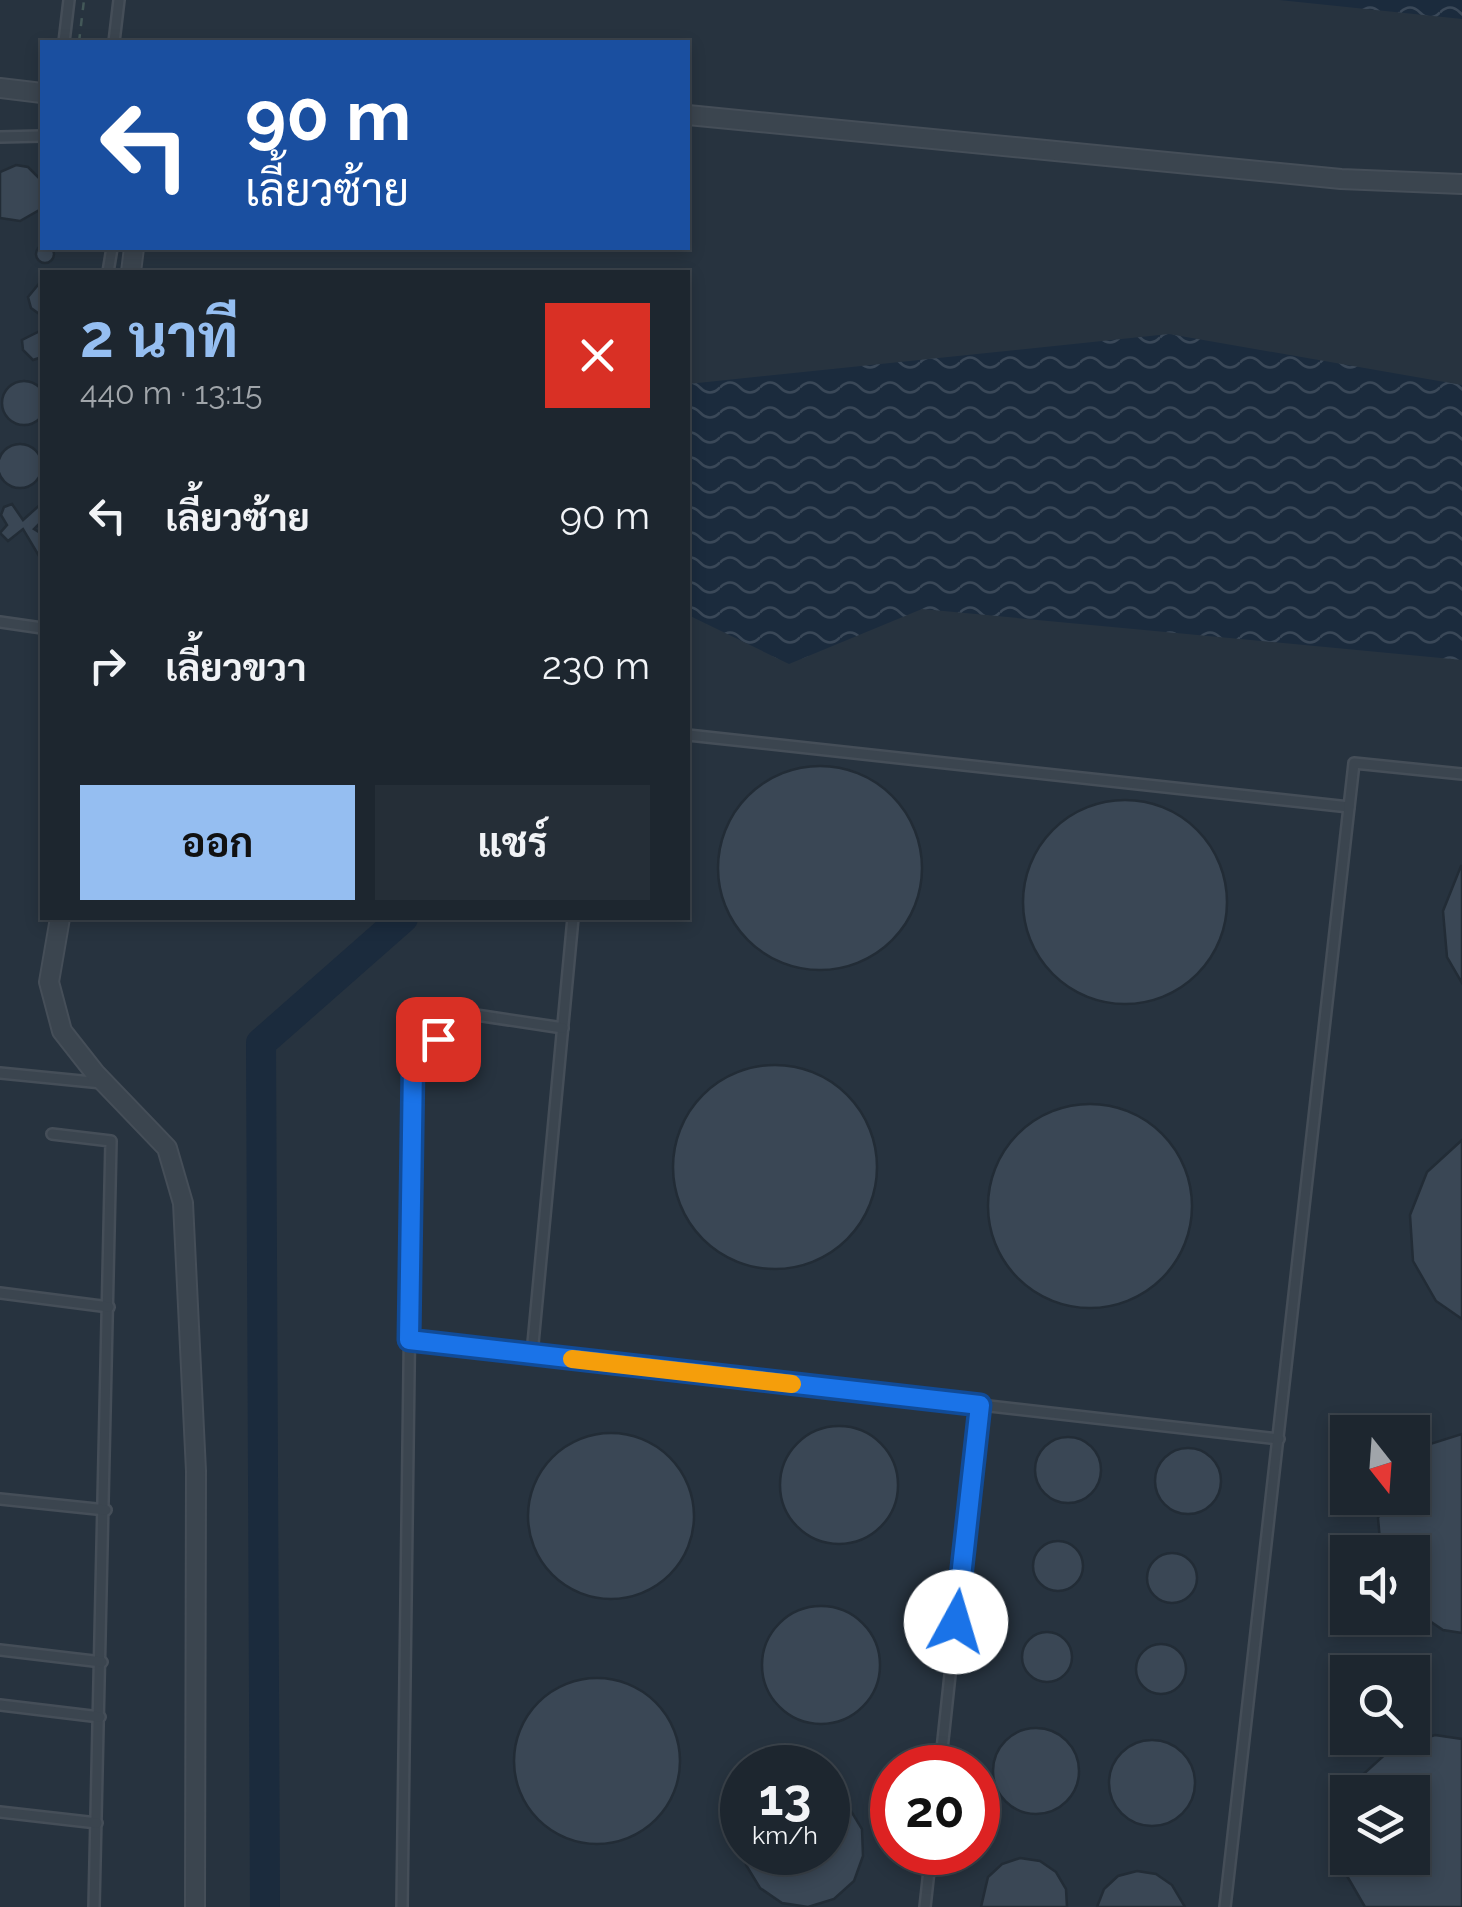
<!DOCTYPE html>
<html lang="th">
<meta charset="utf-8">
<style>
:root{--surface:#1d262f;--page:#252e37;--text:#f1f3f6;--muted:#a0a5aa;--line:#3b434b;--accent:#95bef1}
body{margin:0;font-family:Raleway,Sarabun,sans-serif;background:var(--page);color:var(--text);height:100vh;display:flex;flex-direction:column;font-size:38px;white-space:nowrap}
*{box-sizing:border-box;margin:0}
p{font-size:32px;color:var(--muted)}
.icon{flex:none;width:55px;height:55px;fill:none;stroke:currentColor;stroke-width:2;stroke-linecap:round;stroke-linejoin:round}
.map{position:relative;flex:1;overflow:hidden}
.sheet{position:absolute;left:40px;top:270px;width:650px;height:650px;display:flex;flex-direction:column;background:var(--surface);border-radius:0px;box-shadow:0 5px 15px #0003,0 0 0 2px var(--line)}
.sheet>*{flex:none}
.hud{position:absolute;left:40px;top:40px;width:650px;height:210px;border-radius:0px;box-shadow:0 5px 15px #0003,0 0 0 2px var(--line);background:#1a4fa0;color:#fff;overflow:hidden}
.needle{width:65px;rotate:163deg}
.controls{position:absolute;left:1330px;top:1415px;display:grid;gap:20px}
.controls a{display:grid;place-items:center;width:100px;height:100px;border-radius:0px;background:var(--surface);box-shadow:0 5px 15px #0003,0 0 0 2px var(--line);font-size:50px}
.speed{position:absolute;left:720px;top:1745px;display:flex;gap:20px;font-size:50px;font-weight:700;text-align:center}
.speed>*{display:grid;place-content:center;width:130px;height:130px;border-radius:50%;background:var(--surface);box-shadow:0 5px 15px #0003,0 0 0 2px var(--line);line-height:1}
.speed small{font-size:25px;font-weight:400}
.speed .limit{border:15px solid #d22;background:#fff;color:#111}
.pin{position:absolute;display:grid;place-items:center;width:85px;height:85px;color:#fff;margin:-42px;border-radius:20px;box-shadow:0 5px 15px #0006}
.me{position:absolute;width:110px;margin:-55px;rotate:6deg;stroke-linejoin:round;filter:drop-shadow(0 0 8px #0008)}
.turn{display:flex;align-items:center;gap:35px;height:210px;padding:0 40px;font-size:45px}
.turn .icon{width:130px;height:130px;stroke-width:2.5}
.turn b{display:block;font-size:70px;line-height:85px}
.round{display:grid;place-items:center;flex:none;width:105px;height:105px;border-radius:0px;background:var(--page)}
.overview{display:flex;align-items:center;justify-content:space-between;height:170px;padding:0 40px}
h1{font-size:60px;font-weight:700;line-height:75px;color:var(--accent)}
.action{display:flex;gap:20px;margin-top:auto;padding:20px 40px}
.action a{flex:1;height:115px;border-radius:0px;background:var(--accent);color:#111;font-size:40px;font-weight:700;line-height:115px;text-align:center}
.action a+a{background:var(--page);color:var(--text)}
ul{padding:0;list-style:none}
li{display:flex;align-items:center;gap:30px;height:150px;padding:0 40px}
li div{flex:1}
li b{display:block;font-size:38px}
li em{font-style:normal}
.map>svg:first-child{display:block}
</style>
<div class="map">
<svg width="1462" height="1907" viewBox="0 0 1462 1907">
<defs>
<pattern id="water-waves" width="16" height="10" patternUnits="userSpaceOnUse" patternTransform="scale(2.5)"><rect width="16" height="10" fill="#1b2b3d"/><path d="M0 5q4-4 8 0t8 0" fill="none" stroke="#3a4858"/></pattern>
</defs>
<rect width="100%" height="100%" fill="#27333f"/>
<!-- water -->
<g fill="url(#water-waves)">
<polygon points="1279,0 1462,0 1462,19"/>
<polygon points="1169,334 1462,385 1462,660 922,609 789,664 688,615 688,384"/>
</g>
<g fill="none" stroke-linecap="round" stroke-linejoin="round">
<!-- river -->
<polyline stroke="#1b2b3d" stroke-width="30" points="265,1907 261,1043 403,918"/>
</g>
<!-- building -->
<g fill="#3a4755" stroke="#222c36" stroke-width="2.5">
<polygon points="16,165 28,167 42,181 41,209 20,221 0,218 0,172"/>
<circle cx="45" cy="254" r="9"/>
<polygon points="42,280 42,316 31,308 28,297"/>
<polygon points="42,330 42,357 33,360 23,350 22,340"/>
<circle cx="24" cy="403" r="22"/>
<circle cx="20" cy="466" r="22"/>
<polygon points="42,503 42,521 34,529 42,534 42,561 23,529 8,541 0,533 7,525 1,515 4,507 12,504 23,520"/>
<circle cx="820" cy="868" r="102"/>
<circle cx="1125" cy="902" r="102"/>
<polygon points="1461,866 1462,866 1462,983 1447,957 1443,911"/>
<circle cx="775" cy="1167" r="102"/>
<circle cx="1090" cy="1206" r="102"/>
<polygon points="1462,1140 1462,1319 1436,1301 1413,1261 1410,1215 1427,1172"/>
<circle cx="839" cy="1485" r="59"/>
<circle cx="611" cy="1516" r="83"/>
<polygon points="1462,1434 1462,1633 1443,1630 1412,1609 1412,1552 1381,1552 1378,1518 1387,1498 1412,1498 1412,1460 1430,1444"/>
<circle cx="1068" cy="1470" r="33"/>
<circle cx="1188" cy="1481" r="33"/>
<circle cx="1058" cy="1566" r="25"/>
<circle cx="1172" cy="1578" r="25"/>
<circle cx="821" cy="1665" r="59"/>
<circle cx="1047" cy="1657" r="25"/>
<circle cx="1161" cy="1669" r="25"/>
<circle cx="597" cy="1761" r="83"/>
<circle cx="1036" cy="1771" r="43"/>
<polygon points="1435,1735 1462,1739 1462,1907 1365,1907 1343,1869 1342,1858 1412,1858 1412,1792 1352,1792 1357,1780 1391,1749"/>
<circle cx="1152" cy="1783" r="43"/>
<polygon points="828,1792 848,1806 862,1829 863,1856 854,1881 834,1899 808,1907 782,1903 760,1888 746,1865 746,1852 828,1852"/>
<polygon points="1020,1858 1040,1861 1056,1872 1066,1889 1067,1907 981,1907 988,1877 1002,1864"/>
<polygon points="1137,1871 1156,1874 1172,1885 1185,1907 1097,1907 1104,1889 1118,1876"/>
</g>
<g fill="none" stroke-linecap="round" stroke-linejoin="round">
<!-- lane casing -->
<g stroke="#454e58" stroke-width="14">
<g id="lane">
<polyline points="64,42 69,0"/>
<polyline points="114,42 119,0"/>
<polyline points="0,137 42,136"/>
<polyline points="108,272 112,248"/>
<polyline points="0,622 42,628"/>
<polyline points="688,735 1349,807"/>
<polyline points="0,1073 102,1083"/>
<polyline points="52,1134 111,1141 94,1907"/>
<polyline points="0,1293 109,1307"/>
<polyline points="409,1340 1279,1439"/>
<polyline points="532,1354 573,918"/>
<polyline points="0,1499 106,1510"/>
<polyline points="0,1650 102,1662"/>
<polyline points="0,1705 100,1717"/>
<polyline points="940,1768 979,1405"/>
<polyline points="0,1812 97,1823"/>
<polyline points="402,1907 413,1065 463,1013 563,1028"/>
<polyline points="925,1907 931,1852"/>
<polyline points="1225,1907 1354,763 1462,774"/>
</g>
</g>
<!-- street casing -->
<g stroke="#454e58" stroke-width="22">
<g id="street">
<polyline points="0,88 42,93"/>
<polyline points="688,115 1341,179 1462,184"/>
<polyline points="131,272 134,248"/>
<polyline points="60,918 49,982 62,1031 95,1073 167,1148 183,1203 196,1471 195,1907"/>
</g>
</g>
<!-- path -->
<polyline stroke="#435858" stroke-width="2.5" stroke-dasharray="8 8" stroke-linecap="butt" points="79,42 84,0"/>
<!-- lane -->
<use href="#lane" stroke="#3b454f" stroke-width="9"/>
<!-- street -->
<use href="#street" stroke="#3b454f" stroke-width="18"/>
</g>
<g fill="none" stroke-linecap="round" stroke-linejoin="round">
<!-- route casing -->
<g stroke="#114b97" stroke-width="25">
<polyline id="route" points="438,1039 413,1064 409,1340 980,1405 956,1622"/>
</g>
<!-- route -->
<use href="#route" stroke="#1a73e8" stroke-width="18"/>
<!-- slow -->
<polyline stroke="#f59e0b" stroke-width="18" points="572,1359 792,1384"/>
</g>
</svg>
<div class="controls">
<a><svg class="needle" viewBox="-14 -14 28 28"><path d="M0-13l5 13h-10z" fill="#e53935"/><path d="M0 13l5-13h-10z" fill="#a0a5aa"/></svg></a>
<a><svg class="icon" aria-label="sound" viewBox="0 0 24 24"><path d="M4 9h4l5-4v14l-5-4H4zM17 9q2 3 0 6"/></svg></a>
<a><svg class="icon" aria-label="search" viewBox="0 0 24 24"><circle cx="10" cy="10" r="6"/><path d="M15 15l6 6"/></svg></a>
<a><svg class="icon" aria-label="layers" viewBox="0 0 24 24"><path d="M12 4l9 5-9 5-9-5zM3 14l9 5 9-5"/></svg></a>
</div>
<div class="speed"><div>13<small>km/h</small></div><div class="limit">20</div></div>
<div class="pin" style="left:438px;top:1039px;background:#d93025"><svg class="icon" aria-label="arrive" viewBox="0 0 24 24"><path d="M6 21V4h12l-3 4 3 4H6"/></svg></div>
<svg class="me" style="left:956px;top:1622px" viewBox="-20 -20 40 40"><circle r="19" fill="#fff"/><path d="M0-13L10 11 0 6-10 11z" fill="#1a73e8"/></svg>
<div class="hud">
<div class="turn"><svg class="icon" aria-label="left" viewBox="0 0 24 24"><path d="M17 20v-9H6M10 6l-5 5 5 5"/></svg><div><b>90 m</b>เลี้ยวซ้าย</div></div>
</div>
<section class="sheet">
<div class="overview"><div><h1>2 นาที</h1><p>440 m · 13:15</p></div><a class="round" style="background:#d93025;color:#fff"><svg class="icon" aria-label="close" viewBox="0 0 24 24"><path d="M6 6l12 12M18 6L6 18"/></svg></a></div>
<ul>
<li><svg class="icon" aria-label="left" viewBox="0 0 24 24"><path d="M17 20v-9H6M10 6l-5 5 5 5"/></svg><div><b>เลี้ยวซ้าย</b></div><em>90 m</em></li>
<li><svg class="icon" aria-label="right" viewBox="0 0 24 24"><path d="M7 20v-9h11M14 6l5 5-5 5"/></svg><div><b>เลี้ยวขวา</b></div><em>230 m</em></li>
</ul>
<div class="action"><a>ออก</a><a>แชร์</a></div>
</section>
</div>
